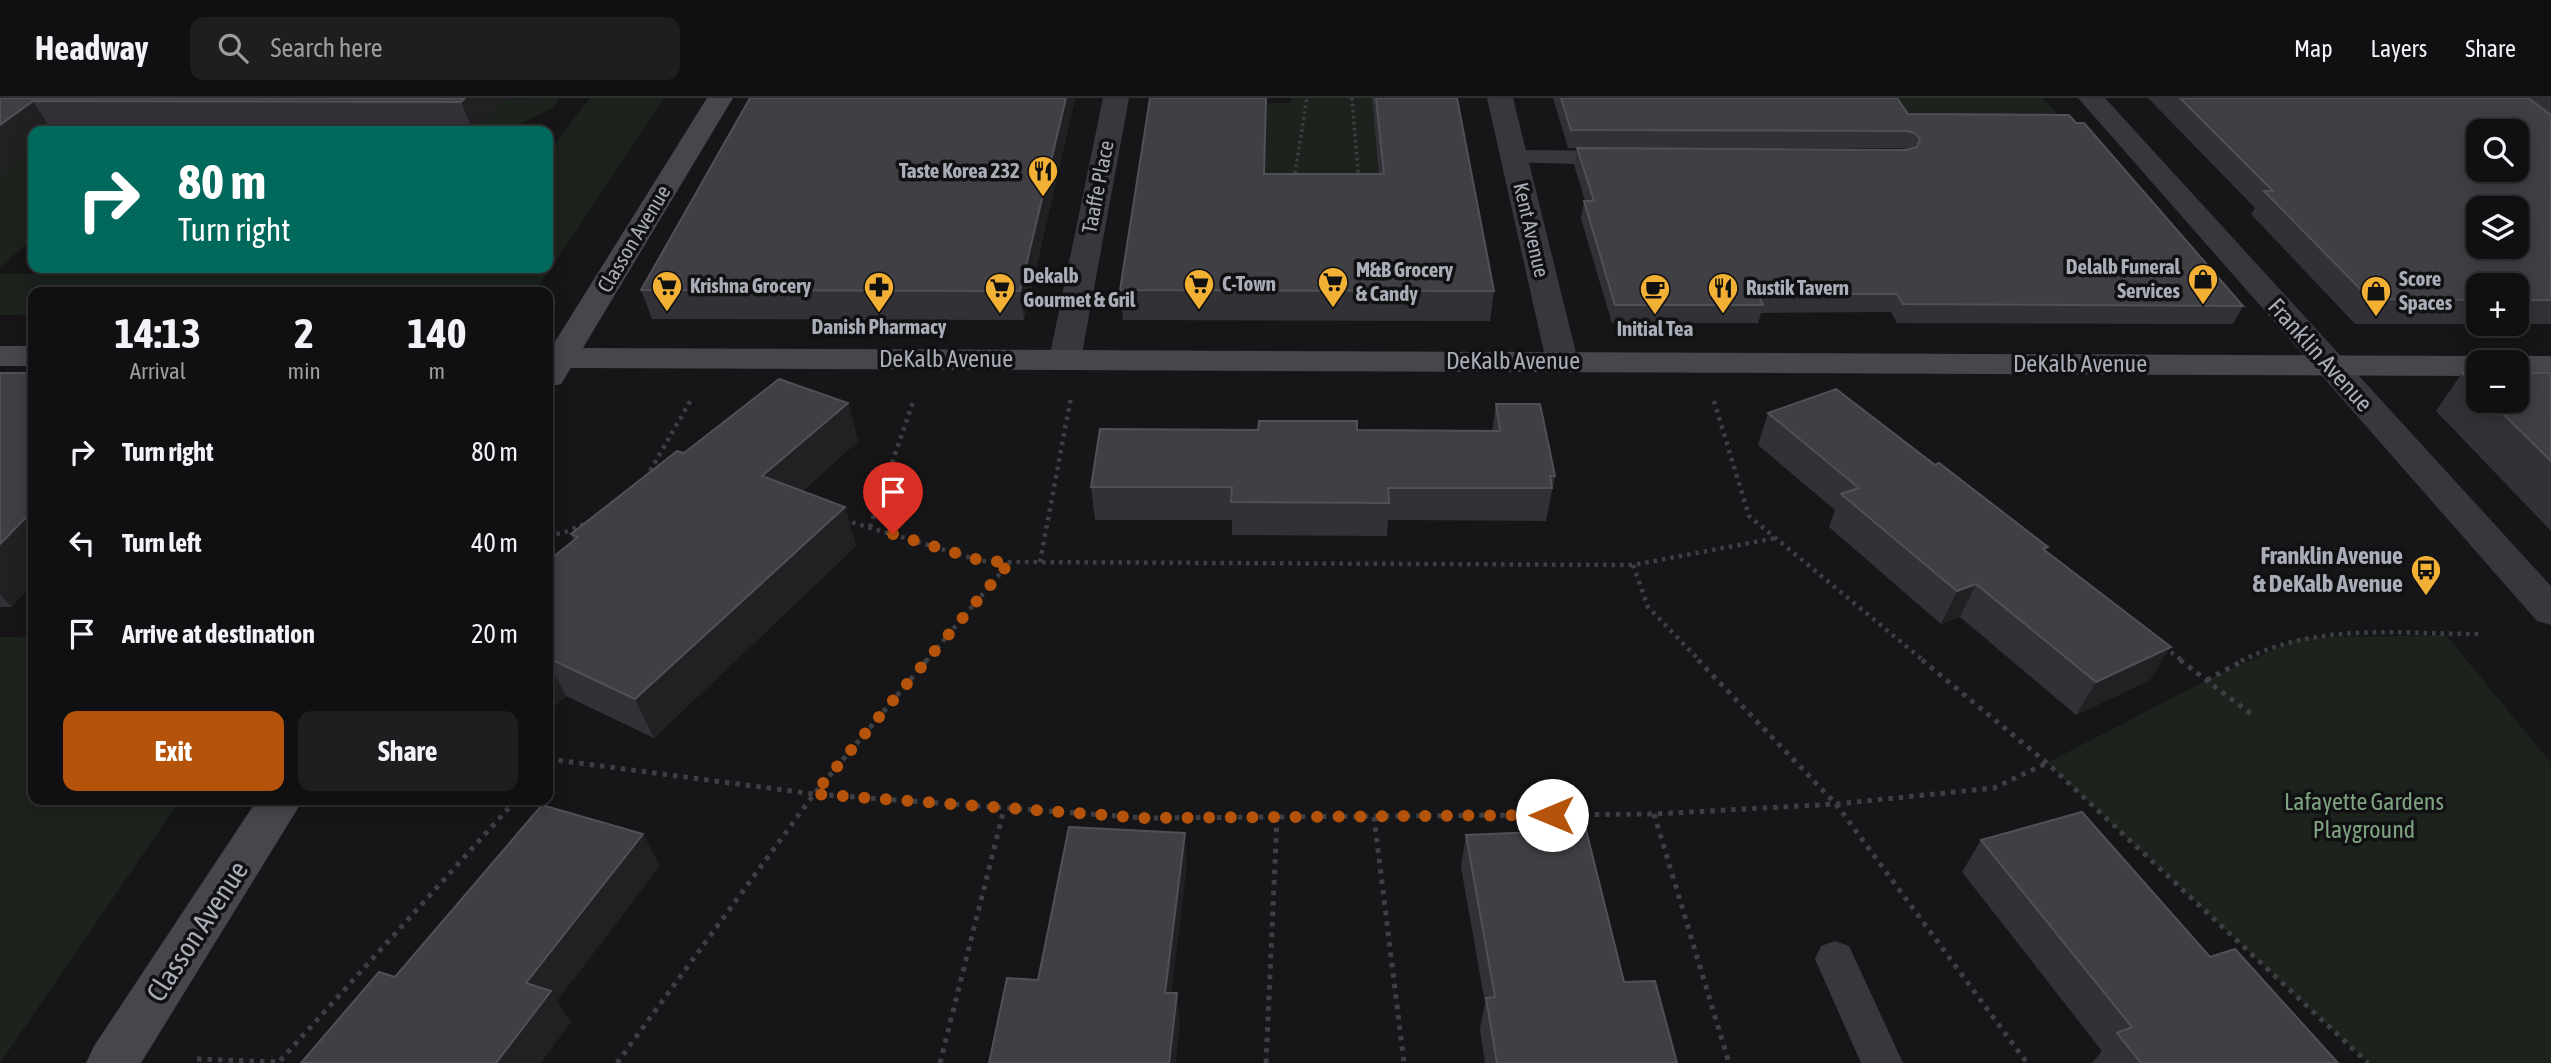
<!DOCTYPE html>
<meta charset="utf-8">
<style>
:root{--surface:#101012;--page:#1e1e20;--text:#f1f3f6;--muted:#9c9d9f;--line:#303032;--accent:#b45309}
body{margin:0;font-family:"Asap Condensed",sans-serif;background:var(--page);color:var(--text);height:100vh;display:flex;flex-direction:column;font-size:26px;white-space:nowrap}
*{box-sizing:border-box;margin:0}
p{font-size:23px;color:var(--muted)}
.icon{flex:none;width:38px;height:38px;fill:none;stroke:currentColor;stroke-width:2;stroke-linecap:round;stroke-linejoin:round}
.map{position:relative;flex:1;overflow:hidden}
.panel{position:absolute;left:28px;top:189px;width:525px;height:518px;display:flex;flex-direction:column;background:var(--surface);border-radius:14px;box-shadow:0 4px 18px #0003,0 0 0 2px var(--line)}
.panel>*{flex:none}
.guide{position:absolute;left:28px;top:28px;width:525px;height:147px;border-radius:14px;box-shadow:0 4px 18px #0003,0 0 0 2px var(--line);background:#00695c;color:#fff;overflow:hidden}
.buttons{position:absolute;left:2466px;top:21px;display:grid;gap:14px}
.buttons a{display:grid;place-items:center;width:63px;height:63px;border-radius:14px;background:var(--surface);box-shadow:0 4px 18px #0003,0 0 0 2px var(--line);font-size:35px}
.pin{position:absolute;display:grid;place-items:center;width:60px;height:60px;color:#fff;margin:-72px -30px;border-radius:50% 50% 50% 0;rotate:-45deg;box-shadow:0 0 7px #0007}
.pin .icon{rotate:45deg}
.me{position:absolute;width:77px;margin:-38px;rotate:270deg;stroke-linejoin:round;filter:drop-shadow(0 0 5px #0008)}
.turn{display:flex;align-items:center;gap:24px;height:147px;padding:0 35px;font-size:32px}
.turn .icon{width:91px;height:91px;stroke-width:2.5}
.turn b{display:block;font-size:49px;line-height:60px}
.eta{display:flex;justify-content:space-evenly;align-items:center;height:119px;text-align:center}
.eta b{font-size:42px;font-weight:700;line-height:49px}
.cta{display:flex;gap:14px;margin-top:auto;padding:14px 35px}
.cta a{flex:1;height:80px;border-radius:14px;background:var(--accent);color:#fff;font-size:28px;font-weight:700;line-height:80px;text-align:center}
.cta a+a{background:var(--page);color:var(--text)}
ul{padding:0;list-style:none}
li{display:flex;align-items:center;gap:21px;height:91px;padding:0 35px}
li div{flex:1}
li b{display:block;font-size:26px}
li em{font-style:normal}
header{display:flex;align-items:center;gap:42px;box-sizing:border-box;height:98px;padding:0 35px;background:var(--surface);border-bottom:2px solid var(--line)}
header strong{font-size:33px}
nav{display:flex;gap:38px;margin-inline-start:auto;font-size:24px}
.search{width:490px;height:63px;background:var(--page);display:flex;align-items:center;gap:18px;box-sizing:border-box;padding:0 24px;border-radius:14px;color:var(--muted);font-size:26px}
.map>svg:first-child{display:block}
</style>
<header>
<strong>Headway</strong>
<div class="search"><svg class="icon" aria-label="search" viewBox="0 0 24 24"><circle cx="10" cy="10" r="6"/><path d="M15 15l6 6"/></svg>Search here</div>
<nav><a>Map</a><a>Layers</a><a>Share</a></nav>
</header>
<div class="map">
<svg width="2551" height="965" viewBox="0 0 2551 965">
<rect width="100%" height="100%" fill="#161618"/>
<!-- green -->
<g fill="#1c231d">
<polygon points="550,0 560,0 552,10 507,33 478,33 505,1"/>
<polygon points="590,0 664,0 535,194 33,194 33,217 0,217 0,176 456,174 459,170 548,170 548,55"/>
<polygon points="1291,0 1372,0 1382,105 1265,105 1267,5 1291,5"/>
<polygon points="1890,0 2043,0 2066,27 1908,26"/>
<polygon points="33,52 33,141 0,169 0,77"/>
<polygon points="2446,537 2551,665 2551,965 2368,965 2047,665 2207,582 2300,540"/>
<polygon points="0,539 33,539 33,702 180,702 0,965"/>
</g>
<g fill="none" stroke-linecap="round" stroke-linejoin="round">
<!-- path-far2 -->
<g stroke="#3d3f44" stroke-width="3.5" stroke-dasharray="2.5 3.5" stroke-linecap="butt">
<polyline points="1352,0 1358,73 1356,81"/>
<polyline points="1294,81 1307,0"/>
</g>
<!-- path-far1 -->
<g stroke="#3d3f44" stroke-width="4.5" stroke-dasharray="3.5 5" stroke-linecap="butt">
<polyline points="1714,303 1749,418 1924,563"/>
<polyline points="646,380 692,300"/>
<polyline points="844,422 982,463 1010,464 1633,467 1776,440"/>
<polyline points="870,429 914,301"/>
<polyline points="548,437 563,435 587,425"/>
<polyline points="1040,464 1071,299"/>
<polyline points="1633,467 1648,509 1700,563"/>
<polyline points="2164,549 2183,563"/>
<polyline points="926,563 1010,464"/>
<path d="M 2241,563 C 2318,524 2396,536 2480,536"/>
</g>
<!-- path -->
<g stroke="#3d3f44" stroke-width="5" stroke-dasharray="4.5 6" stroke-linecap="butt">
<polyline points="1698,562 1836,706 2027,965"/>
<polyline points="1922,562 2047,665 2368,965"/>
<polyline points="2180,562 2251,616"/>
<polyline points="2207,582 2244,562"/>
<polyline points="548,661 814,696 1145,720 1654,716 1836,706 1994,690 2047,665"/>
<polyline points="1654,716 1729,965"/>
<polyline points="1374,719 1404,965"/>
<polyline points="197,961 279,964 516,702"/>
<polyline points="617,965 814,696 927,562"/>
<polyline points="940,965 1004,711"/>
<polyline points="1266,965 1277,720"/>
</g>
<!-- lane -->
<g fill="#37383d" fill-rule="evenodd">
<polygon points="1514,52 1617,53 1625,55 1628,60 1625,65 1617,67 1506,64 1503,59 1506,54"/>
<polygon points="1835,843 1849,848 1903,965 1861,965 1815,861 1821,848"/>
</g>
<!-- street -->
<g fill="#37383d" fill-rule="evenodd">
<polygon points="1103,0 1129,0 1081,261 1076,268 1065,271 1054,268 1049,261"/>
<polygon points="1487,0 1513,0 1578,263 1573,270 1562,273 1551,270 1546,263"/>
<polygon points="2078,0 2105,0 2551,488 2551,527 2537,523"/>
</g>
<!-- secondary -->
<g fill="#45474d" fill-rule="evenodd">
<polygon points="707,0 733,0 583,250 2478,258 2492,264 2478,264 2478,278 571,270 561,286 548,289 548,250 551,250"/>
<rect x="0" y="248" width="33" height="20"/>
<polygon points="2516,258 2551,258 2551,278 2516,278 2516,264 2502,264"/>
<polygon points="257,702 303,702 141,965 86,965 94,948"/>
</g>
</g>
<!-- wall -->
<g fill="#323236" fill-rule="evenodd">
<polygon points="0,0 506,0 478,33 33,33 33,52 0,77"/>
<polygon points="1075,0 1024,222 652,221 641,192"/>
<polygon points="1150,0 1267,0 1265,76 1379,76 1372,0 1457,0 1494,193 1490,223 1123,222 1120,192"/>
<polygon points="1553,0 1897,0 1908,16 2243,208 2233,226 1897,225 1891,214 1761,215 1758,225 1612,225 1581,121 1584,103 1585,103 1574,67 1577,50 1908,52 1901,50 1568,50"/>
<path d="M 2148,0 L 2551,0 L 2551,226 L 2355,226 L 2251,116 L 2255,110 ZM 2478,187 L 2516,187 L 2516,226 L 2478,226 Z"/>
<polygon points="0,275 33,275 33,485 11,509 0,509"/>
<polygon points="2462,275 2478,275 2478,303 2516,303 2551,275 2551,433 2436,313"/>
<polygon points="848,305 858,343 802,393 845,409 856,448 654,640 566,598 552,610 548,608 548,463 574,443 571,436 684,355"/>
<polygon points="1496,306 1555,378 1546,423 1388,422 1387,438 1232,437 1232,422 1095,422 1091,389 1357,332 1492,333"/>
<polygon points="1768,315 2046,453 2150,582 2076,617 1960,519 1941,526 1829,429 1835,412 1758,347"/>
<polygon points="1466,737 1624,884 1677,965 1485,965 1480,931 1485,905 1461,769"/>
<polygon points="1981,742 2210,859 2338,965 2092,965 2102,953 1962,774"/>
</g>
<!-- shaded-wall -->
<g fill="#212124">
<polygon points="465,0 506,0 478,33 473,33 461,4"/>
<polygon points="1066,0 1075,0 1024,222 1020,193"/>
<polygon points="1266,0 1267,5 1265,105 1264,76"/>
<polygon points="33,3 52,33 33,33 33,52 0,77 0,27"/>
<polygon points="848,305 858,343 775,416 762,378"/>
<polygon points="845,409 856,448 654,640 635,601"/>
<polygon points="33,412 33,485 11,509 0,496 0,446"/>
<polygon points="1976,486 1960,519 1941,526 1957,493"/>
<polygon points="2171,549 2150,582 2076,617 2096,584"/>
<polygon points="548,564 566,598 552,610 548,602"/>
<polygon points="1185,735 1187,767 1168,925 1165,895"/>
<polygon points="643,736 660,768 557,903 571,924 541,965 496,965 526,885"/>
<polygon points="1177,895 1180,926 1176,965 1169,965"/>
</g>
<!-- building -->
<g fill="#3f3f44" stroke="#4f5156" stroke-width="2" fill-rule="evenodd">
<polygon points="0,0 465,0 461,4 33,3 0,27"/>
<polygon points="750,0 1066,0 1020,193 641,192"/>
<polygon points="1150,0 1266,0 1264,76 1384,76 1376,0 1457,0 1494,193 1120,192"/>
<polygon points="1561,0 1897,0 1908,16 2069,17 2076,25 2084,25 2243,208 1903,206 1897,196 1758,196 1763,207 1615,207 1584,103 1594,103 1577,50 1907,52 1917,49 1920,41 1915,35 1907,33 1571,32"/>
<path d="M 2180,0 L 2528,0 L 2551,17 L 2551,202 L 2516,202 L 2516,187 L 2478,187 L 2478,202 L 2370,201 L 2264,93 L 2273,93 ZM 2478,33 L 2516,33 L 2516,72 L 2478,72 ZM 2478,110 L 2516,110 L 2516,149 L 2478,149 Z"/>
<polygon points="0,275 33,275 33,412 0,446"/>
<polygon points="2462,275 2478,275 2478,291"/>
<polygon points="2516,275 2551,275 2551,363 2490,303 2516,303"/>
<polygon points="779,281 848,305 762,378 845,409 635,601 548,560 548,463 578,439 571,436 677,353 684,355"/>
<polygon points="1836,291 1935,367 1939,365 2048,449 2043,451 2171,549 2096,584 1976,486 1957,493 1841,396 1859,390 1768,315"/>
<polygon points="1496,306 1540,306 1555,378 1550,378 1552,390 1388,390 1389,405 1231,404 1232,389 1091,389 1100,331 1258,332 1259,323 1357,323 1357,332 1500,333"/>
<polygon points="542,707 643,736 526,885 551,893 496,965 301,965 379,874 395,879"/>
<polygon points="2082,714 2210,859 2235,851 2338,965 2141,965 2117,935 2132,929 1981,742"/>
<polygon points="1069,729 1185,735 1165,895 1177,895 1169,965 989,965 1007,880 1038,882"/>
<polygon points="1586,732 1624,884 1655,883 1677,965 1497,965 1486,900 1495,899 1466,737"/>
</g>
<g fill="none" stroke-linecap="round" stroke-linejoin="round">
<!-- route -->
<polyline stroke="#b45309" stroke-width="12" stroke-dasharray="0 21.6" points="893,436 982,463 1010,464 814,696 1145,720 1552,717"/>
</g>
<!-- icons -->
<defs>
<g id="restaurant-pin" transform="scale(1.575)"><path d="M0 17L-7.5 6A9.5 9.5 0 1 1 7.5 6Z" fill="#f2b134" stroke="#111113"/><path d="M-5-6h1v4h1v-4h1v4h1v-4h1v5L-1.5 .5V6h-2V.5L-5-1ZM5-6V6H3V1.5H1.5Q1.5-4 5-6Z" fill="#111"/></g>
<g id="shop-pin" transform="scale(1.575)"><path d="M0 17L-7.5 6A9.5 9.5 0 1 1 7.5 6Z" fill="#f2b134" stroke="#111113"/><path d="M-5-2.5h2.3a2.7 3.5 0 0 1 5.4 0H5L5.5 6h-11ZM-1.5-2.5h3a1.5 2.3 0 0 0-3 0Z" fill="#111"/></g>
<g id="supermarket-pin" transform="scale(1.575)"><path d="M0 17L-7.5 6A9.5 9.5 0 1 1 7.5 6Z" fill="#f2b134" stroke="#111113"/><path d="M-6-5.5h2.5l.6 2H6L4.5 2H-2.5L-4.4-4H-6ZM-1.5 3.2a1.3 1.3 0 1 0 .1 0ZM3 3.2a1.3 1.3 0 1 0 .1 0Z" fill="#111"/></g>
<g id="pharmacy-pin" transform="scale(1.575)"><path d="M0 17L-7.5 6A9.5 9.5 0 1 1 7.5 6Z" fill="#f2b134" stroke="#111113"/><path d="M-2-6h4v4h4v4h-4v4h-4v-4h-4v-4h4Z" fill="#111"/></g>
<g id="cafe-pin" transform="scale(1.575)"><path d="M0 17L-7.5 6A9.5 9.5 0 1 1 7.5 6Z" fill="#f2b134" stroke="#111113"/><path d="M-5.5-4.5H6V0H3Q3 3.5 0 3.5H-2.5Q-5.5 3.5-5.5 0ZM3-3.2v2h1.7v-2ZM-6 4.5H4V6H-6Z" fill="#111"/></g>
<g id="bus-pin" transform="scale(1.575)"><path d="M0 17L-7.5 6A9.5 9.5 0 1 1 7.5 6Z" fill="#f2b134" stroke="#111113"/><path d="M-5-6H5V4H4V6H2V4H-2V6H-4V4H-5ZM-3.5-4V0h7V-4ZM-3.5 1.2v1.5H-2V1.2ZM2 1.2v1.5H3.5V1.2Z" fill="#111"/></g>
</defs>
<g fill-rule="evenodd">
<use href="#restaurant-pin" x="1043" y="73"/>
<use href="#shop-pin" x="2203" y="181"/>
<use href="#supermarket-pin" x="1333" y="184"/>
<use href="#supermarket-pin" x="1199" y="186"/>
<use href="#supermarket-pin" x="667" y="188"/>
<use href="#pharmacy-pin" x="879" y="189"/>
<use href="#supermarket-pin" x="1000" y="190"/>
<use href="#restaurant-pin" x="1723" y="190"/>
<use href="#cafe-pin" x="1655" y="191"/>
<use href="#shop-pin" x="2376" y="193"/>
<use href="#bus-pin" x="2426" y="472"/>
</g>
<g text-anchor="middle" stroke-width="7" stroke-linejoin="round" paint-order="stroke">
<!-- far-poi labels -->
<g font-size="21" font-weight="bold" fill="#a8adb8" stroke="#111113" text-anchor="start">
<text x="1020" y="80" text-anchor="end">Taste Korea 232</text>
<text x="2180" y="176" text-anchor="end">Delalb Funeral<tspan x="2180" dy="24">Services</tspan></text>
<text x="1356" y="179">M&amp;B Grocery<tspan x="1356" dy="24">&amp; Candy</tspan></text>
<text x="1023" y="185">Dekalb<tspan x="1023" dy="24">Gourmet &amp; Gril</tspan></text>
<text x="2399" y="188">Score<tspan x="2399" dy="24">Spaces</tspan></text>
<text x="1222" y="193">C-Town</text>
<text x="690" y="195">Krishna Grocery</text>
<text x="1746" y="197">Rustik Tavern</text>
<text x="879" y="236" text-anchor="middle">Danish Pharmacy</text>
<text x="1655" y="238" text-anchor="middle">Initial Tea</text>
</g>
<!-- far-street labels -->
<g font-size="21" fill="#a8adb8" stroke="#111113">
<text transform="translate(1098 89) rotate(-79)" y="7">Taaffe Place</text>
<text transform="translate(1531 132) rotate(77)" y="7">Kent Avenue</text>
<text transform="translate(634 141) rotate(-59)" y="7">Classon Avenue</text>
</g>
<!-- street labels -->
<g font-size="24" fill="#a8adb8" stroke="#111113">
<text transform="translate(2320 257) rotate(48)" y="8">Franklin Avenue</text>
<text x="946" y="269">DeKalb Avenue</text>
<text x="1513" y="271">DeKalb Avenue</text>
<text x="2080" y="274">DeKalb Avenue</text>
</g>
<!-- poi labels -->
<g font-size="24" font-weight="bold" fill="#a8adb8" stroke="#111113" text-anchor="end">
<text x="2403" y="466">Franklin Avenue<tspan x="2403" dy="28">&amp; DeKalb Avenue</tspan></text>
</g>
<!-- park labels -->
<g font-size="24" fill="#7fa381" stroke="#111113">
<text x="2364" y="712">Lafayette Gardens<tspan x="2364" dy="28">Playground</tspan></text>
</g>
<!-- near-street labels -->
<g font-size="28" fill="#a8adb8" stroke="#111113">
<text transform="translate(197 833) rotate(-57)" y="10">Classon Avenue</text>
</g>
</g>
</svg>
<div class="buttons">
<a><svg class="icon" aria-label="search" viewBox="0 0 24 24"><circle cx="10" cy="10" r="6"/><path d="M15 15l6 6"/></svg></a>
<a><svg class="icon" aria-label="layers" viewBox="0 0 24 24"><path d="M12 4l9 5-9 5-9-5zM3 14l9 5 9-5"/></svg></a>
<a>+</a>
<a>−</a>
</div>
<div class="pin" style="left:893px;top:436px;background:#d93025"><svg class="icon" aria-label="arrive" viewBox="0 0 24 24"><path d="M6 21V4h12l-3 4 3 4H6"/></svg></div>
<svg class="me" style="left:1552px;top:717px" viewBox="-20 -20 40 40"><circle r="19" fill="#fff"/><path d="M0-13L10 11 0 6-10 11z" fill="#b45309"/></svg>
<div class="guide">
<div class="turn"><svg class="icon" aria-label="right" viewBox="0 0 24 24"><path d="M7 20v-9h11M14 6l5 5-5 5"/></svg><div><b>80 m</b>Turn right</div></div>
</div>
<section class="panel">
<div class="eta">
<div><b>14:13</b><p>Arrival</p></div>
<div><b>2</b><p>min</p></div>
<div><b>140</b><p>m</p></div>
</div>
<ul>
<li><svg class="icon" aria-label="right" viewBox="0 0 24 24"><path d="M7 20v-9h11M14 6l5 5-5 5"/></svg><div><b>Turn right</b></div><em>80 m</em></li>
<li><svg class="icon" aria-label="left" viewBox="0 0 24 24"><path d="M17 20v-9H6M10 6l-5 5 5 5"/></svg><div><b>Turn left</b></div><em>40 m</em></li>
<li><svg class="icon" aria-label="arrive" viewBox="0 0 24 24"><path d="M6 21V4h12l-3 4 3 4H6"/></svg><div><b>Arrive at destination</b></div><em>20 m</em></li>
</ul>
<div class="cta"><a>Exit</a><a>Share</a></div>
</section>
</div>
